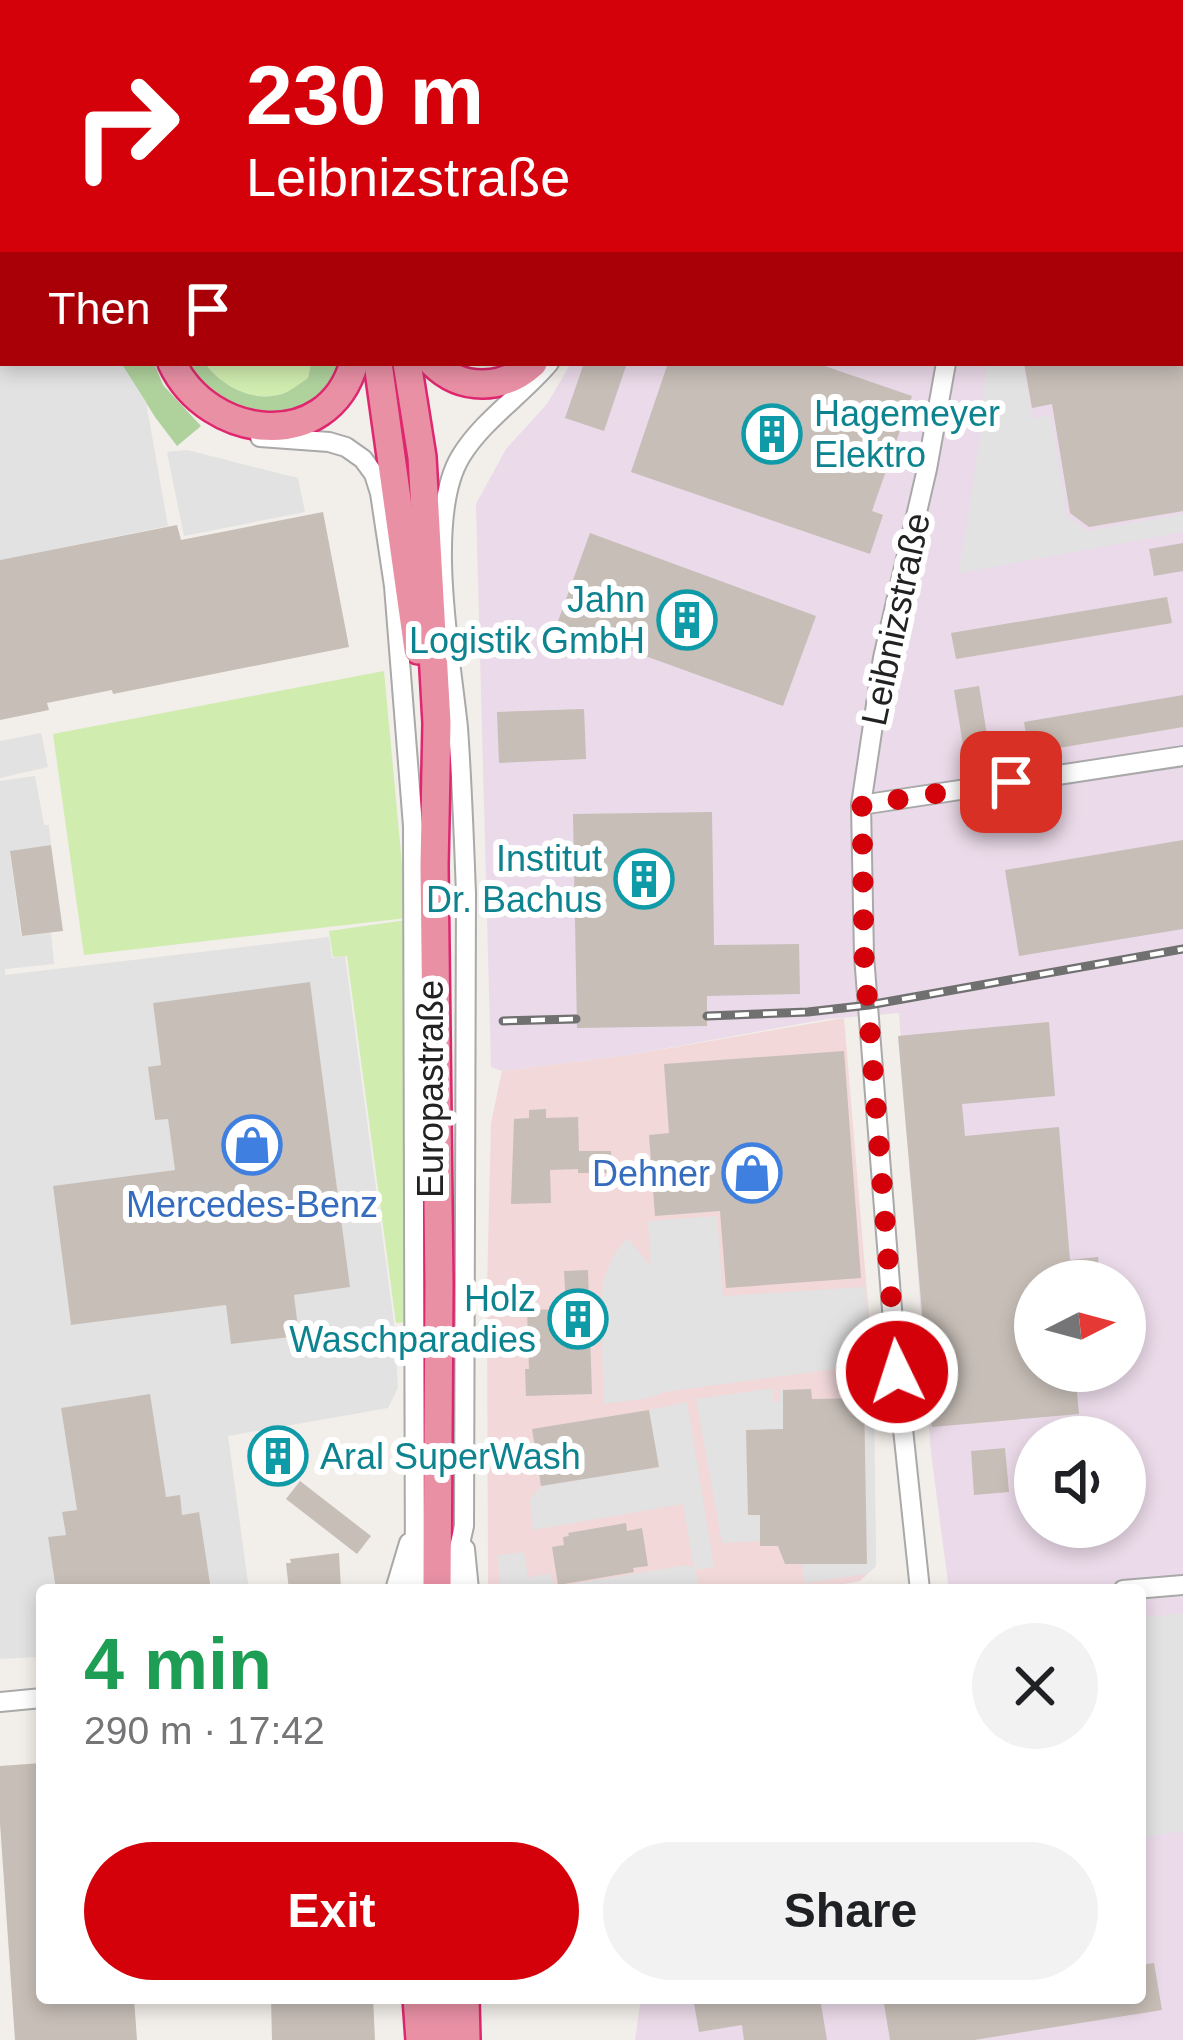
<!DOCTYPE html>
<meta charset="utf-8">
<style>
:root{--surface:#fff;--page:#f2f2f2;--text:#202124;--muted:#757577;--accent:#d4000a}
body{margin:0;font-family:Helvetica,sans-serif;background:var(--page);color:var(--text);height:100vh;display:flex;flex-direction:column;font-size:45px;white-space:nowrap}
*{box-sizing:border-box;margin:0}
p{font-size:39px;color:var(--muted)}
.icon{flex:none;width:66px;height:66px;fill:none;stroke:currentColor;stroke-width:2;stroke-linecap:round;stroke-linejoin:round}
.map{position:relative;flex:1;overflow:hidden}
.drawer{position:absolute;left:36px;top:1584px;width:1110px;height:420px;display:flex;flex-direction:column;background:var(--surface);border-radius:12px;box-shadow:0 6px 18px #0003}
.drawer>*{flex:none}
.banner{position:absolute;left:0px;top:0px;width:1185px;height:366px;box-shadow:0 6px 18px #0003;background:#d4000a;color:#fff;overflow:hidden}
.needle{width:78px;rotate:84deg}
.buttons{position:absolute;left:1014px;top:1260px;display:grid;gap:24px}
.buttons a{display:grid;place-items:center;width:132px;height:132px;border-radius:50%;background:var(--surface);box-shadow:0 6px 18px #0003;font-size:60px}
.pin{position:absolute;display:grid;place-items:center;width:102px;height:102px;color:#fff;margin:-51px;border-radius:24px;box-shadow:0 6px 18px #0006}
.me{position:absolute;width:132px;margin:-66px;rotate:356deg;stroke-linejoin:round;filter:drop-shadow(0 0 9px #0008)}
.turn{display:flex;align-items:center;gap:42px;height:252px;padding:0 48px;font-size:54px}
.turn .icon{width:156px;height:156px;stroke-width:2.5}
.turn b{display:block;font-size:84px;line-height:102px}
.then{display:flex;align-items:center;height:114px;padding:0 48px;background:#0003;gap:24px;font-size:45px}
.round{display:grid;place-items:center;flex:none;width:126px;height:126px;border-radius:63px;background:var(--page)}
.summary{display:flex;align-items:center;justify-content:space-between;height:204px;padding:0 48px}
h1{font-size:72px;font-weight:600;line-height:90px;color:#1e9e55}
.cta{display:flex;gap:24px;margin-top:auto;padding:24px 48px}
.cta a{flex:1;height:138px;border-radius:72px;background:var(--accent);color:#fff;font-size:48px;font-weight:600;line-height:138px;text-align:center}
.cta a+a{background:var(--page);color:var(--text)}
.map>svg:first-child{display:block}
</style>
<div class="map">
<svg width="1183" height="2040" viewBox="0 0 1183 2040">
<rect width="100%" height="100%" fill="#f2eee9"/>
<!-- commercial -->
<polygon fill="#f2d8d9" points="844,1018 873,1364 876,1566 860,1581 828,1587 772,1590 491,1590 488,1582 487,1290 491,1123 502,1071 629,1055"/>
<!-- industrial -->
<path fill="#ebdae9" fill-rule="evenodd" d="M 564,0 L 1183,0 L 1183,2040 L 635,2040 L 641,1998 L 1140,1998 L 1140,1590 L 949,1590 L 931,1453 L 899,1013 L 827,1019 L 629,1055 L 502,1071 L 491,1067 L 476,504 L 506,449 L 547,404 L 571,363 L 1182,363 L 1182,3 L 552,3 ZM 1035,1281 L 1125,1281 L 1125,1371 L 1035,1371 ZM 1035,1437 L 1125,1437 L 1125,1527 L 1035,1527 Z"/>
<!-- grass -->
<g fill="#d0ecaf">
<path d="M 205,363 L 311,363 L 308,378 C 300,383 291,391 283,394 C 255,403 221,386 205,363 Z"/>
<polygon points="384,671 407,918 84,955 53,734"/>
<polygon points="407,920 405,1322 396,1323 347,956 333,957 329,931"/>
</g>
<!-- forest -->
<g fill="#afd29d">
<polygon points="121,363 154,363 163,385 201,426 177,446 155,417"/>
<path d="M 180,363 L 205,363 C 221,386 254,403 282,394 C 291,391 300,383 308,378 L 311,363 L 343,363 L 338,381 L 307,409 L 273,419 L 216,402 Z"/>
</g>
<!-- parking -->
<g fill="#e2e2e2" fill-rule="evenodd">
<polygon points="0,341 3,341 3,363 121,363 146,402 168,526 0,560"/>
<polygon points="986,363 1023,363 1032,418 1051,415 1067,516 1087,531 1183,514 1183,532 959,573 982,425"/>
<polygon points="187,450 298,478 305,512 184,536 167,452"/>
<polygon points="41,733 48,767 0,778 0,741"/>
<path d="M 35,776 L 44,825 L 49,825 L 51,845 L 10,852 L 21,936 L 51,933 L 54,964 L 5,969 L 5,975 L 329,937 L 332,958 L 345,956 L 394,1323 L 398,1388 L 388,1408 L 228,1436 L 249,1590 L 211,1590 L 198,1512 L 182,1515 L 179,1496 L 166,1497 L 61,1408 L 77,1510 L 62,1513 L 66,1535 L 48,1538 L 56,1590 L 42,1590 L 42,1664 L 37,1664 L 35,1657 L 0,1659 L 0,781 ZM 310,983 L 350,1287 L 293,1295 L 298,1336 L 232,1344 L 226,1305 L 71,1325 L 53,1187 L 175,1170 L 168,1119 L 155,1119 L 149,1067 L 161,1065 L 153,1003 Z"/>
<polygon points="717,1216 723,1296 865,1287 873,1364 664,1392 649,1398 604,1404 601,1314 603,1281 614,1255 627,1238 651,1266 648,1221"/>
<polygon points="774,1388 774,1402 780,1402 780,1390 783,1390 783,1429 746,1430 748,1514 760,1515 760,1541 722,1543 696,1399"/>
<polygon points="687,1402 714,1567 695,1570 700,1590 500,1590 498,1555 524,1552 528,1577 551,1574 554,1587 687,1565 694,1569 683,1504 533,1530 530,1500 541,1486 658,1467 649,1410"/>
<polygon points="874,1410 876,1566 867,1574 804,1583 802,1564 866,1564 865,1411"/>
<polygon points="1183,1613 1183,1831 1140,1838 1140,1618"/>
</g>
<!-- building -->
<g fill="#c7beb7">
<polygon points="584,363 627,363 604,431 565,418"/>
<polygon points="668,363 816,363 912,396 872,511 883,515 870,554 631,472"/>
<polygon points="1024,363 1183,363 1183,511 1089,527 1070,513 1052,404 1032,408"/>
<polygon points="323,512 349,647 113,694 112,690 47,703 49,710 0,720 0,560 177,525 181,540"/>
<polygon points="590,533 816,616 783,706 557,624"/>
<polygon points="1183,543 1183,571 1154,576 1149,549"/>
<polygon points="1167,597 1172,623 956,659 951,633"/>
<polygon points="979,686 991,759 966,763 954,690"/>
<polygon points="1183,695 1183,727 1029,753 1024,722"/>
<polygon points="584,709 586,759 499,763 497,712"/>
<polygon points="712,812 714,945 799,944 800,994 707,996 707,1026 577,1028 573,814"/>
<polygon points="1183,840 1183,929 1019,956 1005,870"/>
<polygon points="51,845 63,931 22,936 10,851"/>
<polygon points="310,982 350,1287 294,1295 299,1336 231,1344 226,1305 71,1325 53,1186 175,1170 168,1119 155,1120 148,1067 161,1065 153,1003"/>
<polygon points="1049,1022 1055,1096 962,1104 965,1136 1059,1127 1070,1260 1098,1257 1100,1281 1035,1281 1035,1371 1075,1371 1079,1414 932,1427 898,1036"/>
<polygon points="844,1051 861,1278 726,1288 720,1211 655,1216 649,1135 669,1133 664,1064"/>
<polygon points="546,1109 546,1118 578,1117 579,1151 611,1151 611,1173 578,1173 578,1169 550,1170 551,1203 511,1204 514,1119 529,1118 529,1110"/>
<polygon points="588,1270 592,1394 526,1396 525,1369 529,1369 527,1310 566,1309 564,1271"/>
<polygon points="811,1389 812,1399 864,1398 867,1564 785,1564 778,1546 760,1546 760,1515 748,1515 746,1430 783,1429 783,1390"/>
<polygon points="150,1394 166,1497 180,1495 182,1515 199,1512 211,1590 56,1590 48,1537 66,1535 62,1512 77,1510 61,1408"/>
<polygon points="649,1410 659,1467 541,1486 532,1429"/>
<polygon points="1005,1448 1009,1492 974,1495 971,1451"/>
<polygon points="300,1481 371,1536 357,1554 286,1499"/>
<polygon points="626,1523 627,1531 642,1528 648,1566 633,1568 634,1572 558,1585 552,1547 564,1545 563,1537 569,1536 568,1533"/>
<polygon points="339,1553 341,1590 289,1590 286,1563 291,1563 290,1559"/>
<polygon points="42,1763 42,1998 134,1998 137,2040 15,2040 0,1823 0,1766"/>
<polygon points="1154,1963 1162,2010 974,2040 890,2040 883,1998 1140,1998 1140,1965"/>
<polygon points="271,1998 373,1998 375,2040 272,2040"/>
<polygon points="693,1998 820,1998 827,2040 744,2040 742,2025 699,2032"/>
</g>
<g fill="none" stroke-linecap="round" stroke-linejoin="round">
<!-- minor casing -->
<g stroke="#a9a9a9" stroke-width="22">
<g id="minor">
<polyline points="518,0 519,3"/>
<polyline points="952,0 953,3"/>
<polyline points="174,3 184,0"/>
<polyline points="445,3 454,0"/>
<polyline points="0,12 3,13"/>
<polyline points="0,136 3,135"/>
<polyline points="260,437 329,442 346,447 363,459 374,474 380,493 394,586 413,826 415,1590"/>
<polyline points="861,805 1183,756"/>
<polyline points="465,1549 469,1590"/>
<polyline points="395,1590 409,1543"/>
<path d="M 454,1590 L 454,1570 L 464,1526 L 466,894 C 464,839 462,784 458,728 C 451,658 424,516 461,456 C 483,420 522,395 549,363"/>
<polyline points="920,1590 897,1372 864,956 861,805 883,658 927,469 946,363"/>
<polyline points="1123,1590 1183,1585"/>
<polyline points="0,1702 42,1698"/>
</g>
</g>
<!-- highway casing -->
<g stroke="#de276f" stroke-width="32">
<g id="highway">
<polyline points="311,0 312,3"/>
<polyline points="336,0 337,3"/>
<polyline points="486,0 487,3"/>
<path d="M 172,363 C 208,440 328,455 354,363"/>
<polyline points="378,363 418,650"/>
<polyline points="407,363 422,457 437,723 434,866 439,1285 437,1590"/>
<path d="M 433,363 C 462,392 504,390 533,363"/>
<polyline points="417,1998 420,2040"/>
<polyline points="440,1998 441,2040"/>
<polyline points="465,1998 466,2040"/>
</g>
</g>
<!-- minor -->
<use href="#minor" stroke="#fff" stroke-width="18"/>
<!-- highway -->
<use href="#highway" stroke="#e990a5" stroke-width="27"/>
<!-- rail casing -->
<g stroke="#707070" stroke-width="9">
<g id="rail">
<polyline points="98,3 108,0"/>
<polyline points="287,3 297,0"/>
<polyline points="0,35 3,34"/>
<polyline points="0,90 3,89"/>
<polyline points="707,1016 808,1012 869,1005 1183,949"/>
<polyline points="503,1021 576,1019"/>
</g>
</g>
<!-- rail -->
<use href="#rail" stroke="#fff" stroke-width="4.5" stroke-dasharray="14" stroke-linecap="butt"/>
</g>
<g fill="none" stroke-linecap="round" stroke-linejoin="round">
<!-- route -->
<polyline stroke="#d4000a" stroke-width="21" stroke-dasharray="0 37.8" points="897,1372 864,956 862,805 1011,782"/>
</g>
<!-- icons -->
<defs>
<g id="building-ring" transform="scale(3)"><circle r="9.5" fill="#fff" stroke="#0f9aa8" stroke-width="1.5"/><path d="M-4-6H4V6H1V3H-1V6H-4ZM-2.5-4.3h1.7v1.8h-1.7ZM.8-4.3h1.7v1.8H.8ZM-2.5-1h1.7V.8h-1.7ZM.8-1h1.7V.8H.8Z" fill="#0f9aa8"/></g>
<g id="shop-ring" transform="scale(3)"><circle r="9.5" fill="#fff" stroke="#3f7fe0" stroke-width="1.5"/><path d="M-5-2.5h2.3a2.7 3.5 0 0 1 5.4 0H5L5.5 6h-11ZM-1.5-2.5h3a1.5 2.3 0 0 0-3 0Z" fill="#3f7fe0"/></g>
</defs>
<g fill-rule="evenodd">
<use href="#building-ring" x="772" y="434"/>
<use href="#building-ring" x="687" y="620"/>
<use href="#building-ring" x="644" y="879"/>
<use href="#shop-ring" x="252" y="1145"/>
<use href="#shop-ring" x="752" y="1173"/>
<use href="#building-ring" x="578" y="1319"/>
<use href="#building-ring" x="278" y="1456"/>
</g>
<g text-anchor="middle" stroke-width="12" stroke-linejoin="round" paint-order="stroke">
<!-- culture labels -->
<g font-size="36" fill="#0d838f" stroke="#fff" text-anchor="end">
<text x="814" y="426" text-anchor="start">Hagemeyer<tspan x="814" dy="41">Elektro</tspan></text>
<text x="645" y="612">Jahn<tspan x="645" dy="41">Logistik GmbH</tspan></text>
<text x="602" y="871">Institut<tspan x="602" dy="41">Dr. Bachus</tspan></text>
<text x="536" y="1311">Holz<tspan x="536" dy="41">Waschparadies</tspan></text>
<text x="320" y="1469" text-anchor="start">Aral SuperWash</text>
</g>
<!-- street labels -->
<g font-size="36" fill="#222" stroke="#fff">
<text transform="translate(895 619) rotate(-78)" y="13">Leibnizstraße</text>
<text transform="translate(430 1089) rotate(-90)" y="13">Europastraße</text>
</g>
<!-- shop labels -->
<g font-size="36" fill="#366cbe" stroke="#fff" text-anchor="end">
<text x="710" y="1186">Dehner</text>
<text x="252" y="1217" text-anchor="middle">Mercedes-Benz</text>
</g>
</g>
</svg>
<div class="buttons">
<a><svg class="needle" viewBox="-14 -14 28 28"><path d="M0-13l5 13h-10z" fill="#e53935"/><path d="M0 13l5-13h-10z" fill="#757577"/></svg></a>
<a><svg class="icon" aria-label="sound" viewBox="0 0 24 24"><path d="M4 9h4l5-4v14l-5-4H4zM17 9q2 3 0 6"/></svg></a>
</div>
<div class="pin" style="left:1011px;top:782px;background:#d93025"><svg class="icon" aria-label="arrive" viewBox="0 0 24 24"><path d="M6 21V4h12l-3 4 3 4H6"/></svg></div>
<svg class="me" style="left:897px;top:1372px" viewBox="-20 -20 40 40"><circle r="17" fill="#d4000a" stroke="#fff" stroke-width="3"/><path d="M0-11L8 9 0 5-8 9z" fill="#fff"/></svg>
<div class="banner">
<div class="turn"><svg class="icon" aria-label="right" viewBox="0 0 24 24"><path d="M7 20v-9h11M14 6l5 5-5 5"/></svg><div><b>230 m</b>Leibnizstraße</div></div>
<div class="then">Then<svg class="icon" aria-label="arrive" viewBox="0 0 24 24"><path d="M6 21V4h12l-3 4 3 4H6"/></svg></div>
</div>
<section class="drawer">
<div class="summary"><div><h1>4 min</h1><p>290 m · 17:42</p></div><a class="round"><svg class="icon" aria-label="close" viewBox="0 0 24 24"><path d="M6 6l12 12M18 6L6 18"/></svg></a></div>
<div class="cta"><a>Exit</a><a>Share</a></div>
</section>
</div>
